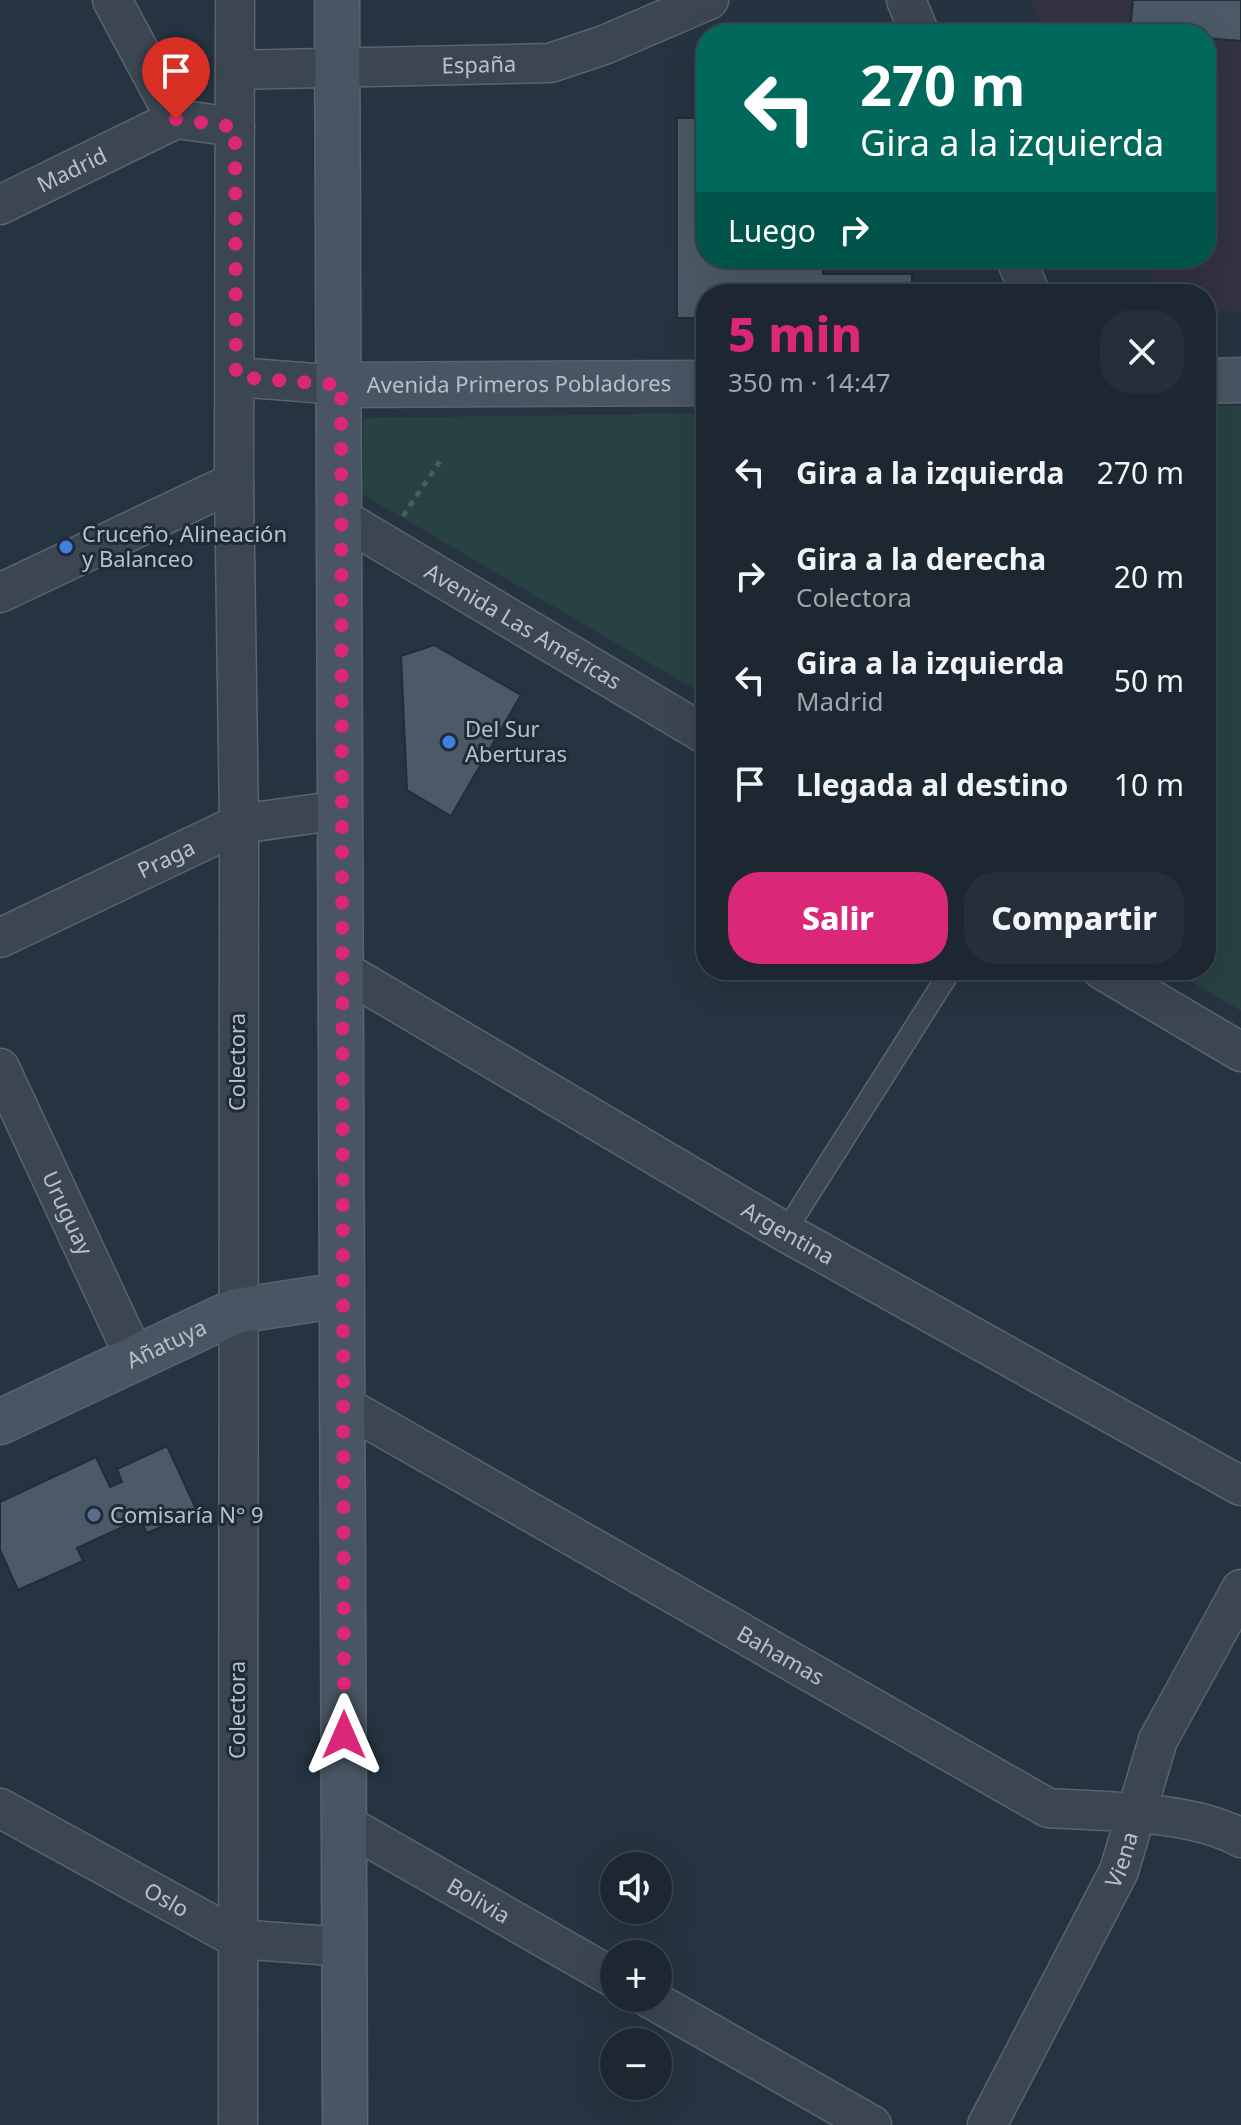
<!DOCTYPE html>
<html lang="es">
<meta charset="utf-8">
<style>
:root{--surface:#1c2731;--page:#252f39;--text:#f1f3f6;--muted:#a0a5ab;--line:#3a444d;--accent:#db2777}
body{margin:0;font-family:"Noto Sans",sans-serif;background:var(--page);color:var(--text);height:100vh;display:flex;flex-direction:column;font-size:30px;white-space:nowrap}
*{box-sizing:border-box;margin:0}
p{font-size:26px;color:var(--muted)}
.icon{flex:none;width:44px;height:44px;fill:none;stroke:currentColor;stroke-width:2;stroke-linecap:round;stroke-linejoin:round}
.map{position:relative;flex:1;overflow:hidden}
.panel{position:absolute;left:696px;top:284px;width:520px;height:696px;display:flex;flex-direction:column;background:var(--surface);border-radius:32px;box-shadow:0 8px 32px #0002,0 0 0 2px var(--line)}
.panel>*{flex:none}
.banner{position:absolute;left:696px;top:24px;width:520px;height:244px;border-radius:32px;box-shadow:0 8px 32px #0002,0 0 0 2px var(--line);background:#00695c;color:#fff;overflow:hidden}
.fabs{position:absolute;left:600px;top:1852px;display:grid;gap:16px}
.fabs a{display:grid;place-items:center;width:72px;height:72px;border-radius:50%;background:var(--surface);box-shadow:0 8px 32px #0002,0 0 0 2px var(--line);font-size:40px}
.pin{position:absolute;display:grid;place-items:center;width:68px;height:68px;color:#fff;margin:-82px -34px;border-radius:50% 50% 50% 0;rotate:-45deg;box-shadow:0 0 8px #0007}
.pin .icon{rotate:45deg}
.me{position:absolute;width:88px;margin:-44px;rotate:0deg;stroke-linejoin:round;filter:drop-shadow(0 0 6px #0008)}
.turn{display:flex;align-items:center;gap:28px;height:168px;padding:0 32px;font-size:36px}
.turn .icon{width:104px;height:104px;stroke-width:2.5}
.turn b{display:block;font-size:56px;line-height:68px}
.then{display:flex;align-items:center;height:76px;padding:0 32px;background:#0003;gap:16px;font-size:30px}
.round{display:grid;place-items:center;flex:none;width:84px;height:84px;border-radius:32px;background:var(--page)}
.headline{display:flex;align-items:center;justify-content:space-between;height:136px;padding:0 32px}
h1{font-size:48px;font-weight:800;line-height:60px;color:var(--accent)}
.primary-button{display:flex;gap:16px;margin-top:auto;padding:16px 32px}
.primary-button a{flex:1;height:92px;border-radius:32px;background:var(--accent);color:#fff;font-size:32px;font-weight:800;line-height:92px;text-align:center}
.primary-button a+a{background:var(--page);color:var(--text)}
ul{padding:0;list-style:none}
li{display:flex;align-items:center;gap:24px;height:104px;padding:0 32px}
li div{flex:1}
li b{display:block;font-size:30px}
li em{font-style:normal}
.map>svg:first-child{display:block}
</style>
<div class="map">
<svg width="1241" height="2125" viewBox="0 0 1241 2125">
<rect width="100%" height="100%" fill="#263441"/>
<!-- medical -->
<polygon fill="#333242" points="1030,0 1241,0 1241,313 1206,313 1206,294 1161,294 1145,258 1206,258 1206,34 1045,34"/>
<!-- green -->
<g fill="#284142">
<polygon points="1206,406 1241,406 1241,1011 1171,970 1206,970"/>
<polygon points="706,413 706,696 362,494 364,418"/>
</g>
<!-- building -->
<g fill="#4b5a66" stroke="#212d38" stroke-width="2">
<polygon points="1133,0 1241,0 1241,41 1206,38 1206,34 1130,31"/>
<polygon points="677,118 706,118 706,258 823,258 823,274 912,274 912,294 706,294 706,318 677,318"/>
<polygon points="434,645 521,695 451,816 407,790 401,656"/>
<polygon points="167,1446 197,1511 147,1533 140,1519 77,1548 83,1561 18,1590 0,1550 0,1502 96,1457 110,1487 122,1482 117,1469"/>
</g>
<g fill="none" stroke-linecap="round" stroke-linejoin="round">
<!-- lane casing -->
<g stroke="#58646e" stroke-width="23">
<polyline id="lane" points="785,1232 951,970"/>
</g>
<!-- street casing -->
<g stroke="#58646e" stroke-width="41">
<g id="street">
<polyline points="112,0 176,119"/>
<polyline points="235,0 234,482 239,824 238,2125"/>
<polyline points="906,0 920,34"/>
<path id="s1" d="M 235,70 L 550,63 L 604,45 L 709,0"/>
<path id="s2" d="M 0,205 L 176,119 L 235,127"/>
<polyline points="1015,258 1031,294"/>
<polyline points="236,377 341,385"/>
<path id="s3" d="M 341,518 L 706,735"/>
<polyline points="0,593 234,482"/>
<path id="s4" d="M 0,938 L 239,824 L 341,810"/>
<path id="s5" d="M 342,970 L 785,1232 L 1241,1486"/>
<polyline points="1102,970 1241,1052"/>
<path id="s6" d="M 0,1068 L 135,1358"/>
<path id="s7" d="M 343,1405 L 1048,1808 C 1106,1812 1190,1810 1241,1838"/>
<path id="s8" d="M 0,1808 L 238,1939 L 345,1947"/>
<path id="s9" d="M 345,1824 L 614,1978"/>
<polyline points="649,1998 872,2125"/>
<path id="s10" d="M 987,2125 L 1119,1871 L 1158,1740 L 1241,1589"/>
</g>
</g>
<!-- secondary casing -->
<g stroke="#58646e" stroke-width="47">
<g id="secondary">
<polyline points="337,0 345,2125"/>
<polyline points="1206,381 1241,380"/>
<path id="s11" d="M 341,385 L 706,383"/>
<path id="s12" d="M 0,1422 L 236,1311 L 341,1295"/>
</g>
</g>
<!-- path -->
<polyline stroke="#475d5e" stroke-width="5" stroke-dasharray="6 6" stroke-linecap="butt" points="403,516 440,461"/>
<!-- lane -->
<use href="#lane" stroke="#3b4650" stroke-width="20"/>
<!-- street -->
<use href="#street" stroke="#3b4650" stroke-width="38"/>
<!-- secondary -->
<use href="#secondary" stroke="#495563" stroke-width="44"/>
</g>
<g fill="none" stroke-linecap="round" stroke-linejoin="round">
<!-- route -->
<polyline stroke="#db2777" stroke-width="14" stroke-dasharray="0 25.2" points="176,119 235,127 236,377 341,385 344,1735"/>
</g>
<!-- markers -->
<g fill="#3f7fe0" stroke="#1f2b36" stroke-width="3">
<circle cx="66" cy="547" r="8"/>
<circle cx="449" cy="742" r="8"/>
</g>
<circle fill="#5c6f8a" stroke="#1f2b36" stroke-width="3" cx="94" cy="1515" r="8"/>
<g text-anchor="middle" stroke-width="6" stroke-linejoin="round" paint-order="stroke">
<!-- street labels -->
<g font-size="22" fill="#b7c1cb" stroke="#1f2b36">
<text dy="8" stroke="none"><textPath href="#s1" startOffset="244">España</textPath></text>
<text dy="8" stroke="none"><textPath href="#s2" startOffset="80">Madrid</textPath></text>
<text dy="8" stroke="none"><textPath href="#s11" startOffset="178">Avenida Primeros Pobladores</textPath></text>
<text dy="8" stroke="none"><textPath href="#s3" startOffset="212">Avenida Las Américas</textPath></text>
<text dy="8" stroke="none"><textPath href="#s4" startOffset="184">Praga</textPath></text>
<text transform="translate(237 1062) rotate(-90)" y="8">Colectora</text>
<text dy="8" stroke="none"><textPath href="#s6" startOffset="160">Uruguay</textPath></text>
<text dy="8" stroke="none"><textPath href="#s5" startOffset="518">Argentina</textPath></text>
<text dy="8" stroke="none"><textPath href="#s12" startOffset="184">Añatuya</textPath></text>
<text dy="8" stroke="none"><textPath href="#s7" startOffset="504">Bahamas</textPath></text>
<text transform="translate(237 1710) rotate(-90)" y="8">Colectora</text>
<text dy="8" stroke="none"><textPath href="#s10" startOffset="298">Viena</textPath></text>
<text dy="8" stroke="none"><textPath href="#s8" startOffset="190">Oslo</textPath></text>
<text dy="8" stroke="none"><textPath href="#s9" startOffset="154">Bolivia</textPath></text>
</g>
<!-- poi labels -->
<g font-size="22" fill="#b7c1cb" stroke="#1f2b36" text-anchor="start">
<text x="82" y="542">Cruceño, Alineación<tspan x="82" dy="25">y Balanceo</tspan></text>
<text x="465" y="737">Del Sur<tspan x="465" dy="25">Aberturas</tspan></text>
<text x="110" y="1523">Comisaría N° 9</text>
</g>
</g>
</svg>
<div class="fabs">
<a><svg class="icon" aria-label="sound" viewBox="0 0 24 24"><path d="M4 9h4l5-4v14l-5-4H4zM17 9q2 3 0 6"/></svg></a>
<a>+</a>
<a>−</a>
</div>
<div class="pin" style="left:176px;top:119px;background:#d93025"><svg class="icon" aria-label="arrive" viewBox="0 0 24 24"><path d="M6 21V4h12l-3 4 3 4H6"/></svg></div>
<svg class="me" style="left:344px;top:1735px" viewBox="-20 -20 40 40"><path d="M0-17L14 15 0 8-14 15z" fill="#db2777" stroke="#fff" stroke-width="4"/></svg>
<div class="banner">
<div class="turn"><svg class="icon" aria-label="left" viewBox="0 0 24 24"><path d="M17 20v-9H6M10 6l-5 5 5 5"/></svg><div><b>270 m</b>Gira a la izquierda</div></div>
<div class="then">Luego<svg class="icon" aria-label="right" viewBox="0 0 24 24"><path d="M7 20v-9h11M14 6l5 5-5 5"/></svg></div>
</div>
<section class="panel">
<div class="headline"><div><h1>5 min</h1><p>350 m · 14:47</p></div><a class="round"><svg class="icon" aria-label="close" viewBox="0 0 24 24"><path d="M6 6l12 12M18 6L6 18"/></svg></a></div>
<ul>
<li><svg class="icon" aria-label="left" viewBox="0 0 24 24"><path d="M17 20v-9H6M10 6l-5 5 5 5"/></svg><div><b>Gira a la izquierda</b></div><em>270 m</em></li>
<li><svg class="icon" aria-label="right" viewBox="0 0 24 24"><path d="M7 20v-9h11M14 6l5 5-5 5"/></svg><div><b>Gira a la derecha</b><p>Colectora</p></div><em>20 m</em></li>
<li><svg class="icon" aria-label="left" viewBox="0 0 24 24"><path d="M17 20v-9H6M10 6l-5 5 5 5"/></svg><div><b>Gira a la izquierda</b><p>Madrid</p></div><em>50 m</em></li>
<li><svg class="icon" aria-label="arrive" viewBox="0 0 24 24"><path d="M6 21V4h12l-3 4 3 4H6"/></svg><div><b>Llegada al destino</b></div><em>10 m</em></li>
</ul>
<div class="primary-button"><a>Salir</a><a>Compartir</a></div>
</section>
</div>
